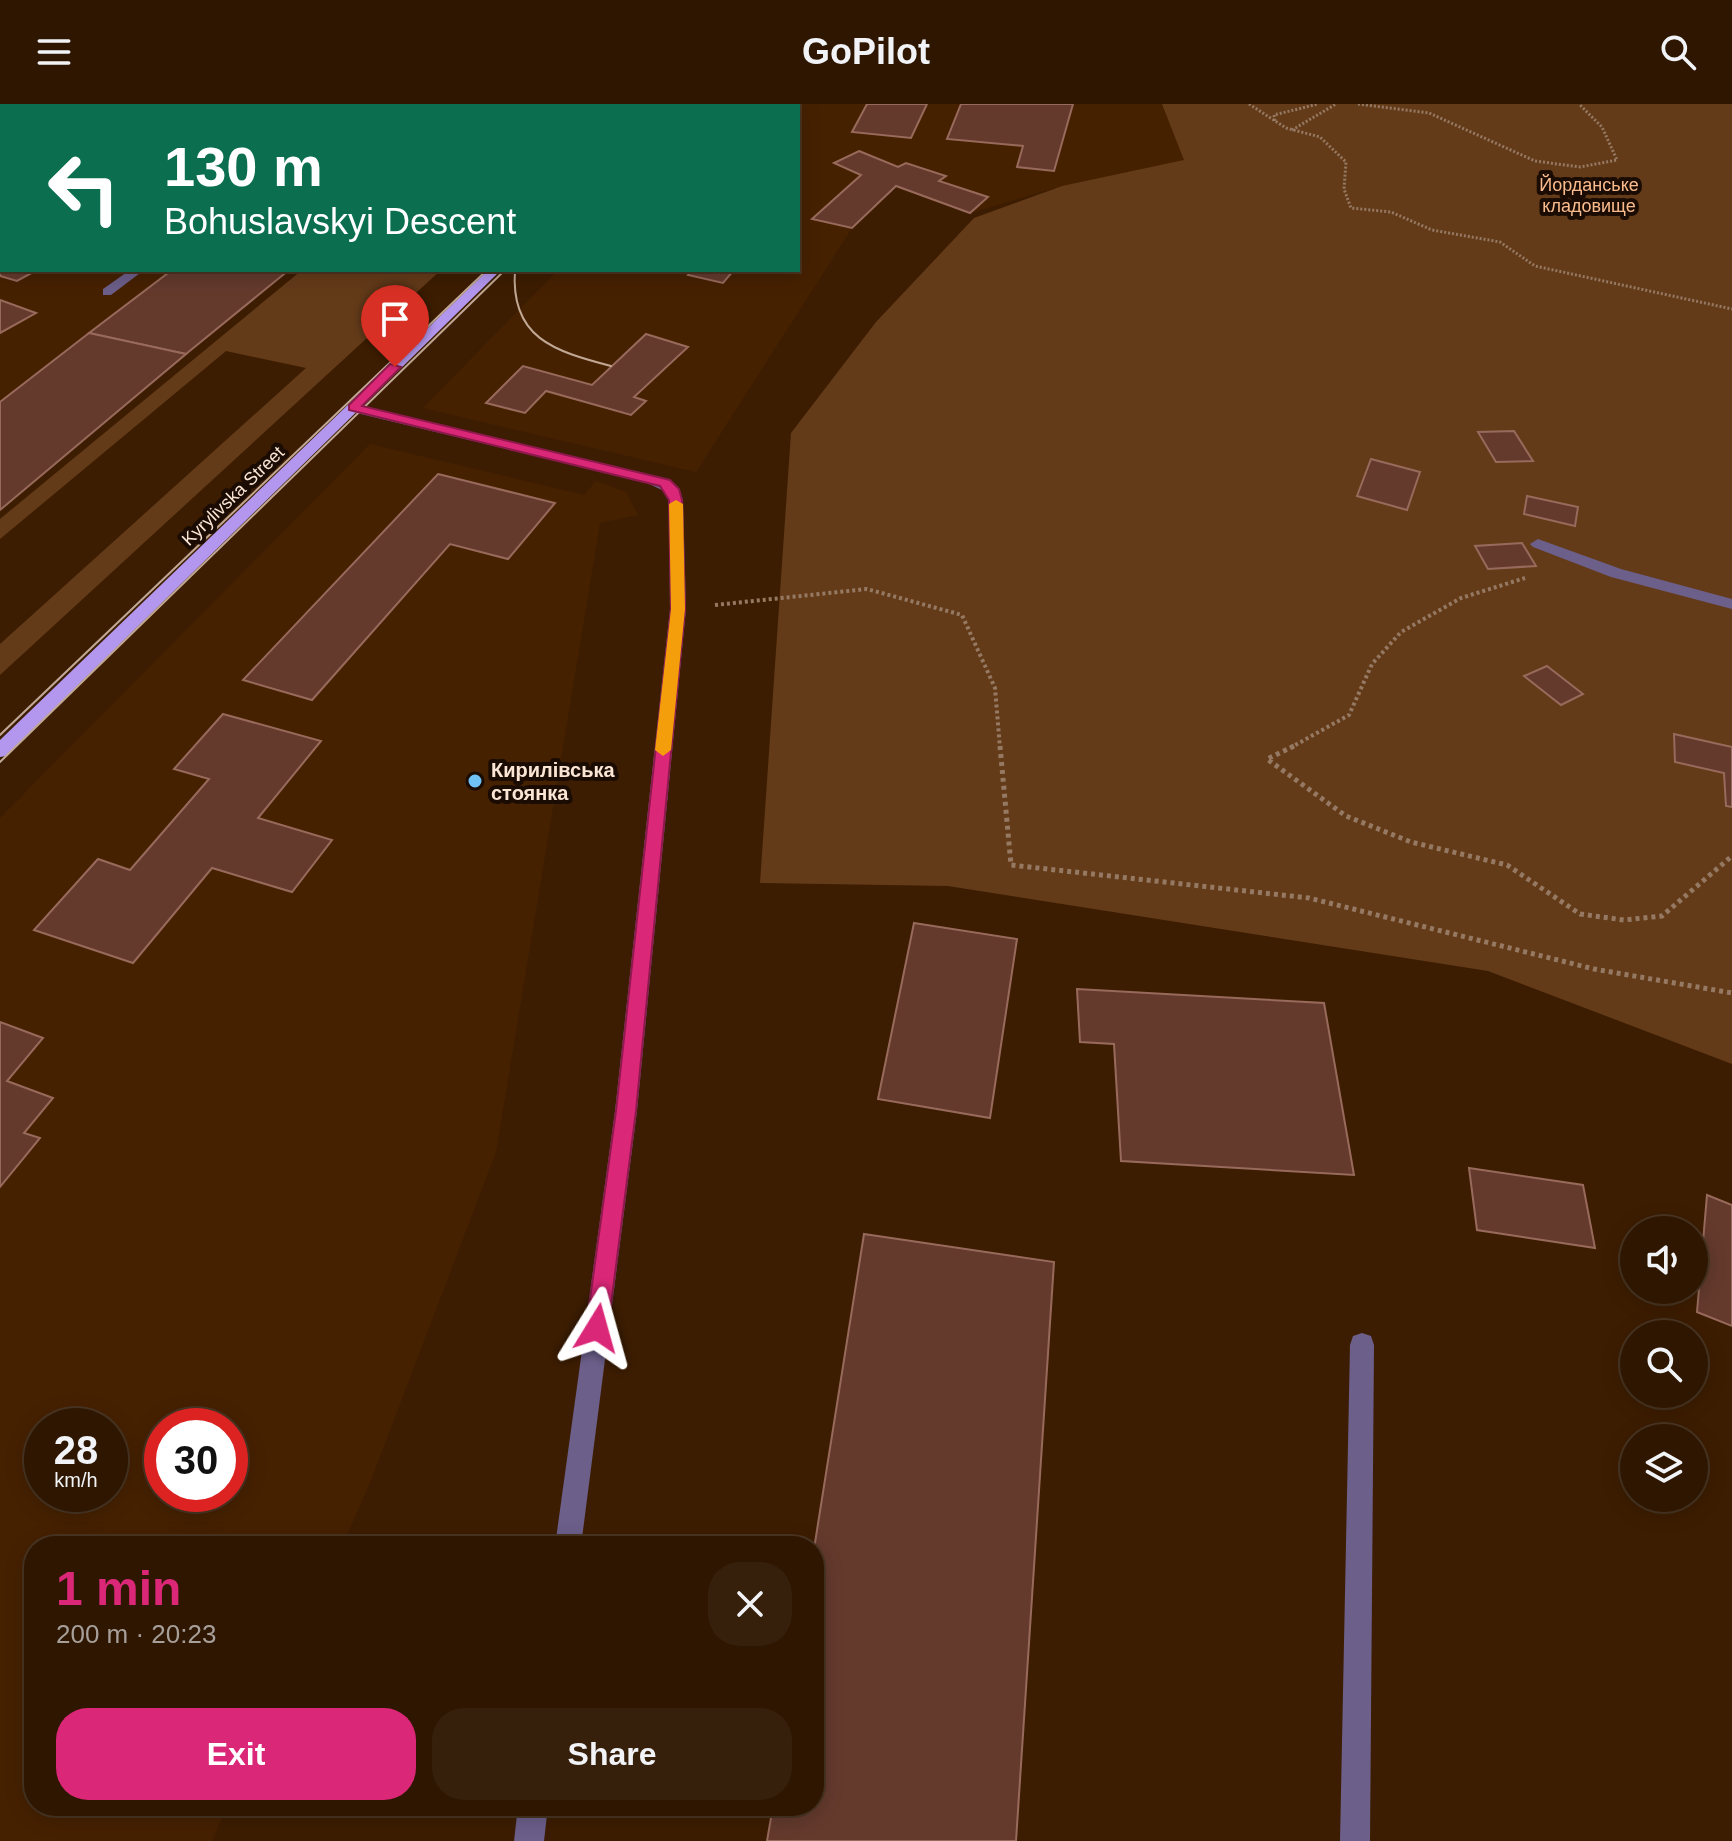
<!DOCTYPE html>
<meta charset="utf-8">
<style>
:root{--surface:#2e1601;--page:#361f0b;--text:#f1f3f6;--muted:#a79f99;--line:#493523;--accent:#db2777}
body{margin:0;font-family:Helvetica,sans-serif;background:var(--page);color:var(--text);height:100vh;display:flex;flex-direction:column;font-size:30px;white-space:nowrap}
*{box-sizing:border-box;margin:0}
p{font-size:26px;color:var(--muted)}
.icon{flex:none;width:44px;height:44px;fill:none;stroke:currentColor;stroke-width:2;stroke-linecap:round;stroke-linejoin:round}
.map{position:relative;flex:1;overflow:hidden}
.side{position:absolute;left:24px;top:1432px;width:800px;height:280px;display:flex;flex-direction:column;background:var(--surface);border-radius:32px;box-shadow:0 4px 20px #0003,0 0 0 2px var(--line)}
.side>*{flex:none}
.banner{position:absolute;left:0px;top:0px;width:800px;height:168px;box-shadow:0 4px 20px #0003,0 0 0 2px var(--line);background:#0b6e4f;color:#fff;overflow:hidden}
.fabs{position:absolute;left:1620px;top:1112px;display:grid;gap:16px}
.fabs a{display:grid;place-items:center;width:88px;height:88px;border-radius:50%;background:var(--surface);box-shadow:0 4px 20px #0003,0 0 0 2px var(--line);font-size:40px}
.speed{position:absolute;left:24px;top:1304px;display:flex;gap:16px;font-size:40px;font-weight:700;text-align:center}
.speed>*{display:grid;place-content:center;width:104px;height:104px;border-radius:50%;background:var(--surface);box-shadow:0 4px 20px #0003,0 0 0 2px var(--line);line-height:1}
.speed small{font-size:20px;font-weight:400}
.speed .limit{border:12px solid #d22;background:#fff;color:#111}
.pin{position:absolute;display:grid;place-items:center;width:68px;height:68px;color:#fff;margin:-82px -34px;border-radius:50% 50% 50% 0;rotate:-45deg;box-shadow:0 0 8px #0007}
.pin .icon{rotate:45deg}
.me{position:absolute;width:88px;margin:-44px;rotate:8deg;stroke-linejoin:round;filter:drop-shadow(0 0 6px #0008)}
.turn{display:flex;align-items:center;gap:28px;height:168px;padding:0 32px;font-size:36px}
.turn .icon{width:104px;height:104px;stroke-width:2.5}
.turn b{display:block;font-size:56px;line-height:68px}
.round{display:grid;place-items:center;flex:none;width:84px;height:84px;border-radius:32px;background:var(--page)}
.summary{display:flex;align-items:center;justify-content:space-between;height:136px;padding:0 32px}
h1{font-size:48px;font-weight:600;line-height:60px;color:var(--accent)}
.button{display:flex;gap:16px;margin-top:auto;padding:16px 32px}
.button a{flex:1;height:92px;border-radius:32px;background:var(--accent);color:#fff;font-size:32px;font-weight:600;line-height:92px;text-align:center}
.button a+a{background:var(--page);color:var(--text)}
header{display:flex;justify-content:space-between;align-items:center;height:104px;padding:0 32px;background:var(--surface);font-size:36px;font-weight:600}
.map>svg:first-child{display:block}
</style>
<header><svg class="icon" aria-label="menu" viewBox="0 0 24 24"><path d="M4 6h16M4 12h16M4 18h16"/></svg>GoPilot<svg class="icon" aria-label="search" viewBox="0 0 24 24"><circle cx="10" cy="10" r="6"/><path d="M15 15l6 6"/></svg></header>
<div class="map">
<svg width="1732" height="1737" viewBox="0 0 1732 1737">
<rect width="100%" height="100%" fill="#3d1d01"/>
<!-- built -->
<g fill="#462100" fill-rule="evenodd">
<polygon points="0,0 492,0 2,2 2,166 289,166 0,406"/>
<polygon points="727,0 1163,0 1189,59 1062,82 970,109 896,82 852,124 696,368 423,304 558,166 798,166 798,2 725,2"/>
<path d="M 370,340 L 584,391 L 596,377 L 626,388 L 638,411 L 600,419 L 496,1048 L 371,1376 L 342,1442 L 34,1442 L 34,1702 L 227,1702 L 212,1737 L 0,1737 L 0,714 ZM 42,1322 L 110,1322 L 110,1390 L 42,1390 ZM 162,1322 L 230,1322 L 230,1390 L 162,1390 Z"/>
</g>
<!-- green -->
<g fill="#643b19">
<polygon points="1162,0 1732,0 1732,960 1488,867 948,782 760,779 791,329 876,218 974,114 1062,82 1184,56"/>
<polygon points="302,166 441,166 0,571 0,540 306,264 226,247 0,435 0,415"/>
</g>
<!-- building -->
<g fill="#643a2d" stroke="#986a5c" stroke-width="2">
<polygon points="391,0 492,0 388,2"/>
<polygon points="867,0 927,0 911,34 852,28"/>
<polygon points="961,0 1073,0 1054,67 1017,63 1023,42 947,35"/>
<polygon points="859,47 898,63 906,59 946,72 939,77 988,93 970,109 896,82 852,124 812,115 861,71 834,59"/>
<polygon points="0,74 2,166 37,166 17,177 0,172"/>
<polygon points="172,166 289,166 186,250 89,229"/>
<polygon points="693,166 734,166 723,179 688,171"/>
<polygon points="0,196 36,209 0,229"/>
<polygon points="89,229 186,250 0,406 0,298"/>
<polygon points="646,230 688,243 634,293 646,297 631,311 546,287 525,309 486,299 523,262 592,281"/>
<polygon points="1514,327 1533,357 1496,358 1478,328"/>
<polygon points="1371,355 1420,368 1407,406 1357,392"/>
<polygon points="438,370 555,399 508,455 450,440 312,596 243,576"/>
<polygon points="1527,392 1578,403 1575,422 1524,410"/>
<polygon points="1522,439 1536,462 1488,465 1475,442"/>
<polygon points="1547,562 1583,590 1561,601 1524,572"/>
<polygon points="223,610 321,637 258,714 332,736 292,788 212,764 133,859 34,826 98,755 130,766 209,675 174,665"/>
<polygon points="1674,630 1732,643 1732,703 1726,702 1724,669 1675,658"/>
<polygon points="914,819 1017,835 990,1014 878,995"/>
<polygon points="1077,885 1324,899 1354,1071 1121,1057 1114,940 1080,938"/>
<polygon points="0,918 43,934 7,977 53,994 24,1029 40,1034 0,1083"/>
<polygon points="1469,1064 1583,1081 1595,1144 1477,1126"/>
<polygon points="1707,1091 1732,1101 1732,1222 1697,1208"/>
<polygon points="864,1130 1054,1158 1016,1737 767,1737 773,1702 814,1702 814,1445"/>
</g>
<g fill="none" stroke-linecap="round" stroke-linejoin="round">
<!-- path-far2 -->
<g stroke="#957963" stroke-width="3" stroke-dasharray="2 2" stroke-linecap="butt">
<polyline points="1249,0 1286,24 1320,33 1346,58 1344,85 1351,104 1391,108 1432,126 1500,138 1535,162 1732,205"/>
<polyline points="1358,0 1429,9 1535,57 1580,63 1617,56 1602,23 1579,0"/>
<polyline points="1275,17 1274,11 1318,0"/>
<polyline points="1292,26 1336,0"/>
</g>
<!-- path-far1 -->
<g stroke="#957963" stroke-width="4" stroke-dasharray="3 3" stroke-linecap="butt">
<polyline points="715,501 867,485 962,511 995,584 1000,644"/>
<polyline points="1290,644 1349,611 1372,560 1401,528 1461,494 1525,474"/>
</g>
<!-- path -->
<g stroke="#957963" stroke-width="5" stroke-dasharray="4 4" stroke-linecap="butt">
<polyline points="1000,642 1011,761 1309,794 1594,865 1732,889"/>
<polyline points="1294,642 1267,655 1346,712 1411,738 1507,761 1580,810 1624,816 1662,812 1732,752"/>
</g>
<!-- minor -->
<g fill="#6c5f8a" fill-rule="evenodd">
<polygon points="125,0 137,0 124,2"/>
<polygon points="176,0 196,0 197,2 177,2"/>
<rect x="0" y="19" width="2" height="7"/>
<polygon points="130,166 144,166 111,191 103,191 103,185"/>
<polygon points="353,300 655,372 677,382 683,396 686,505 637,1007 581,1442 555,1442 615,1007 670,505 669,396 666,388 645,378 348,307 348,301"/>
<polygon points="1538,435 1621,465 1732,495 1732,505 1611,473 1533,443 1530,440"/>
<polygon points="1362,1229 1371,1232 1374,1241 1370,1737 1340,1737 1350,1241 1353,1232"/>
<polygon points="518,1702 548,1702 544,1737 514,1737"/>
</g>
<!-- major -->
<g fill="#b397ef" fill-rule="evenodd">
<polygon points="664,0 675,0 663,2"/>
<polygon points="488,166 501,166 6,652 0,653 0,636"/>
</g>
<!-- tram -->
<g stroke="#c1a895" stroke-width="2">
<polyline points="659,2 662,0"/>
<path d="M 515,166 C 510,234 554,247 611,262"/>
<polyline points="0,631 487,166"/>
<polyline points="0,658 505,166"/>
</g>
</g>
<!-- route -->
<polygon fill="#db2777" stroke="#8e194d" stroke-width="2" points="390,260 401,263 362,302 670,376 679,385 682,396 685,505 636,1007 608,1224 605,1232 597,1235 589,1232 586,1224 616,1007 671,505 669,396 660,382 349,306 349,301"/>
<!-- slow -->
<polygon fill="#f59e0b" points="676,396 683,400 685,505 671,646 663,652 655,646 671,505 669,400"/>
<!-- markers -->
<circle fill="#70c1f4" stroke="#1a0b03" stroke-width="3" cx="475" cy="677" r="8"/>
<g text-anchor="middle" stroke-width="8" stroke-linejoin="round" paint-order="stroke">
<!-- far-park labels -->
<g font-size="18" fill="#fbbc8d" stroke="#1a0b03">
<text x="1589" y="87">Йорданське<tspan x="1589" dy="21">кладовище</tspan></text>
</g>
<!-- far-street labels -->
<g font-size="18" fill="#fbe5d5" stroke="#1a0b03">
<text transform="translate(233 392) rotate(-44)" y="6">Kyrylivska Street</text>
</g>
<!-- poi labels -->
<g font-size="20" font-weight="bold" fill="#fbe5d5" stroke="#1a0b03" text-anchor="start">
<text x="491" y="673">Кирилівська<tspan x="491" dy="23">стоянка</tspan></text>
</g>
</g>
</svg>
<div class="fabs">
<a><svg class="icon" aria-label="sound" viewBox="0 0 24 24"><path d="M4 9h4l5-4v14l-5-4H4zM17 9q2 3 0 6"/></svg></a>
<a><svg class="icon" aria-label="search" viewBox="0 0 24 24"><circle cx="10" cy="10" r="6"/><path d="M15 15l6 6"/></svg></a>
<a><svg class="icon" aria-label="layers" viewBox="0 0 24 24"><path d="M12 4l9 5-9 5-9-5zM3 14l9 5 9-5"/></svg></a>
</div>
<div class="speed"><div>28<small>km/h</small></div><div class="limit">30</div></div>
<div class="pin" style="left:395px;top:263px;background:#d93025"><svg class="icon" aria-label="arrive" viewBox="0 0 24 24"><path d="M6 21V4h12l-3 4 3 4H6"/></svg></div>
<svg class="me" style="left:597px;top:1224px" viewBox="-20 -20 40 40"><path d="M0-17L14 15 0 8-14 15z" fill="#db2777" stroke="#fff" stroke-width="4"/></svg>
<div class="banner">
<div class="turn"><svg class="icon" aria-label="left" viewBox="0 0 24 24"><path d="M17 20v-9H6M10 6l-5 5 5 5"/></svg><div><b>130 m</b>Bohuslavskyi Descent</div></div>
</div>
<section class="side">
<div class="summary"><div><h1>1 min</h1><p>200 m · 20:23</p></div><a class="round"><svg class="icon" aria-label="close" viewBox="0 0 24 24"><path d="M6 6l12 12M18 6L6 18"/></svg></a></div>
<div class="button"><a>Exit</a><a>Share</a></div>
</section>
</div>
